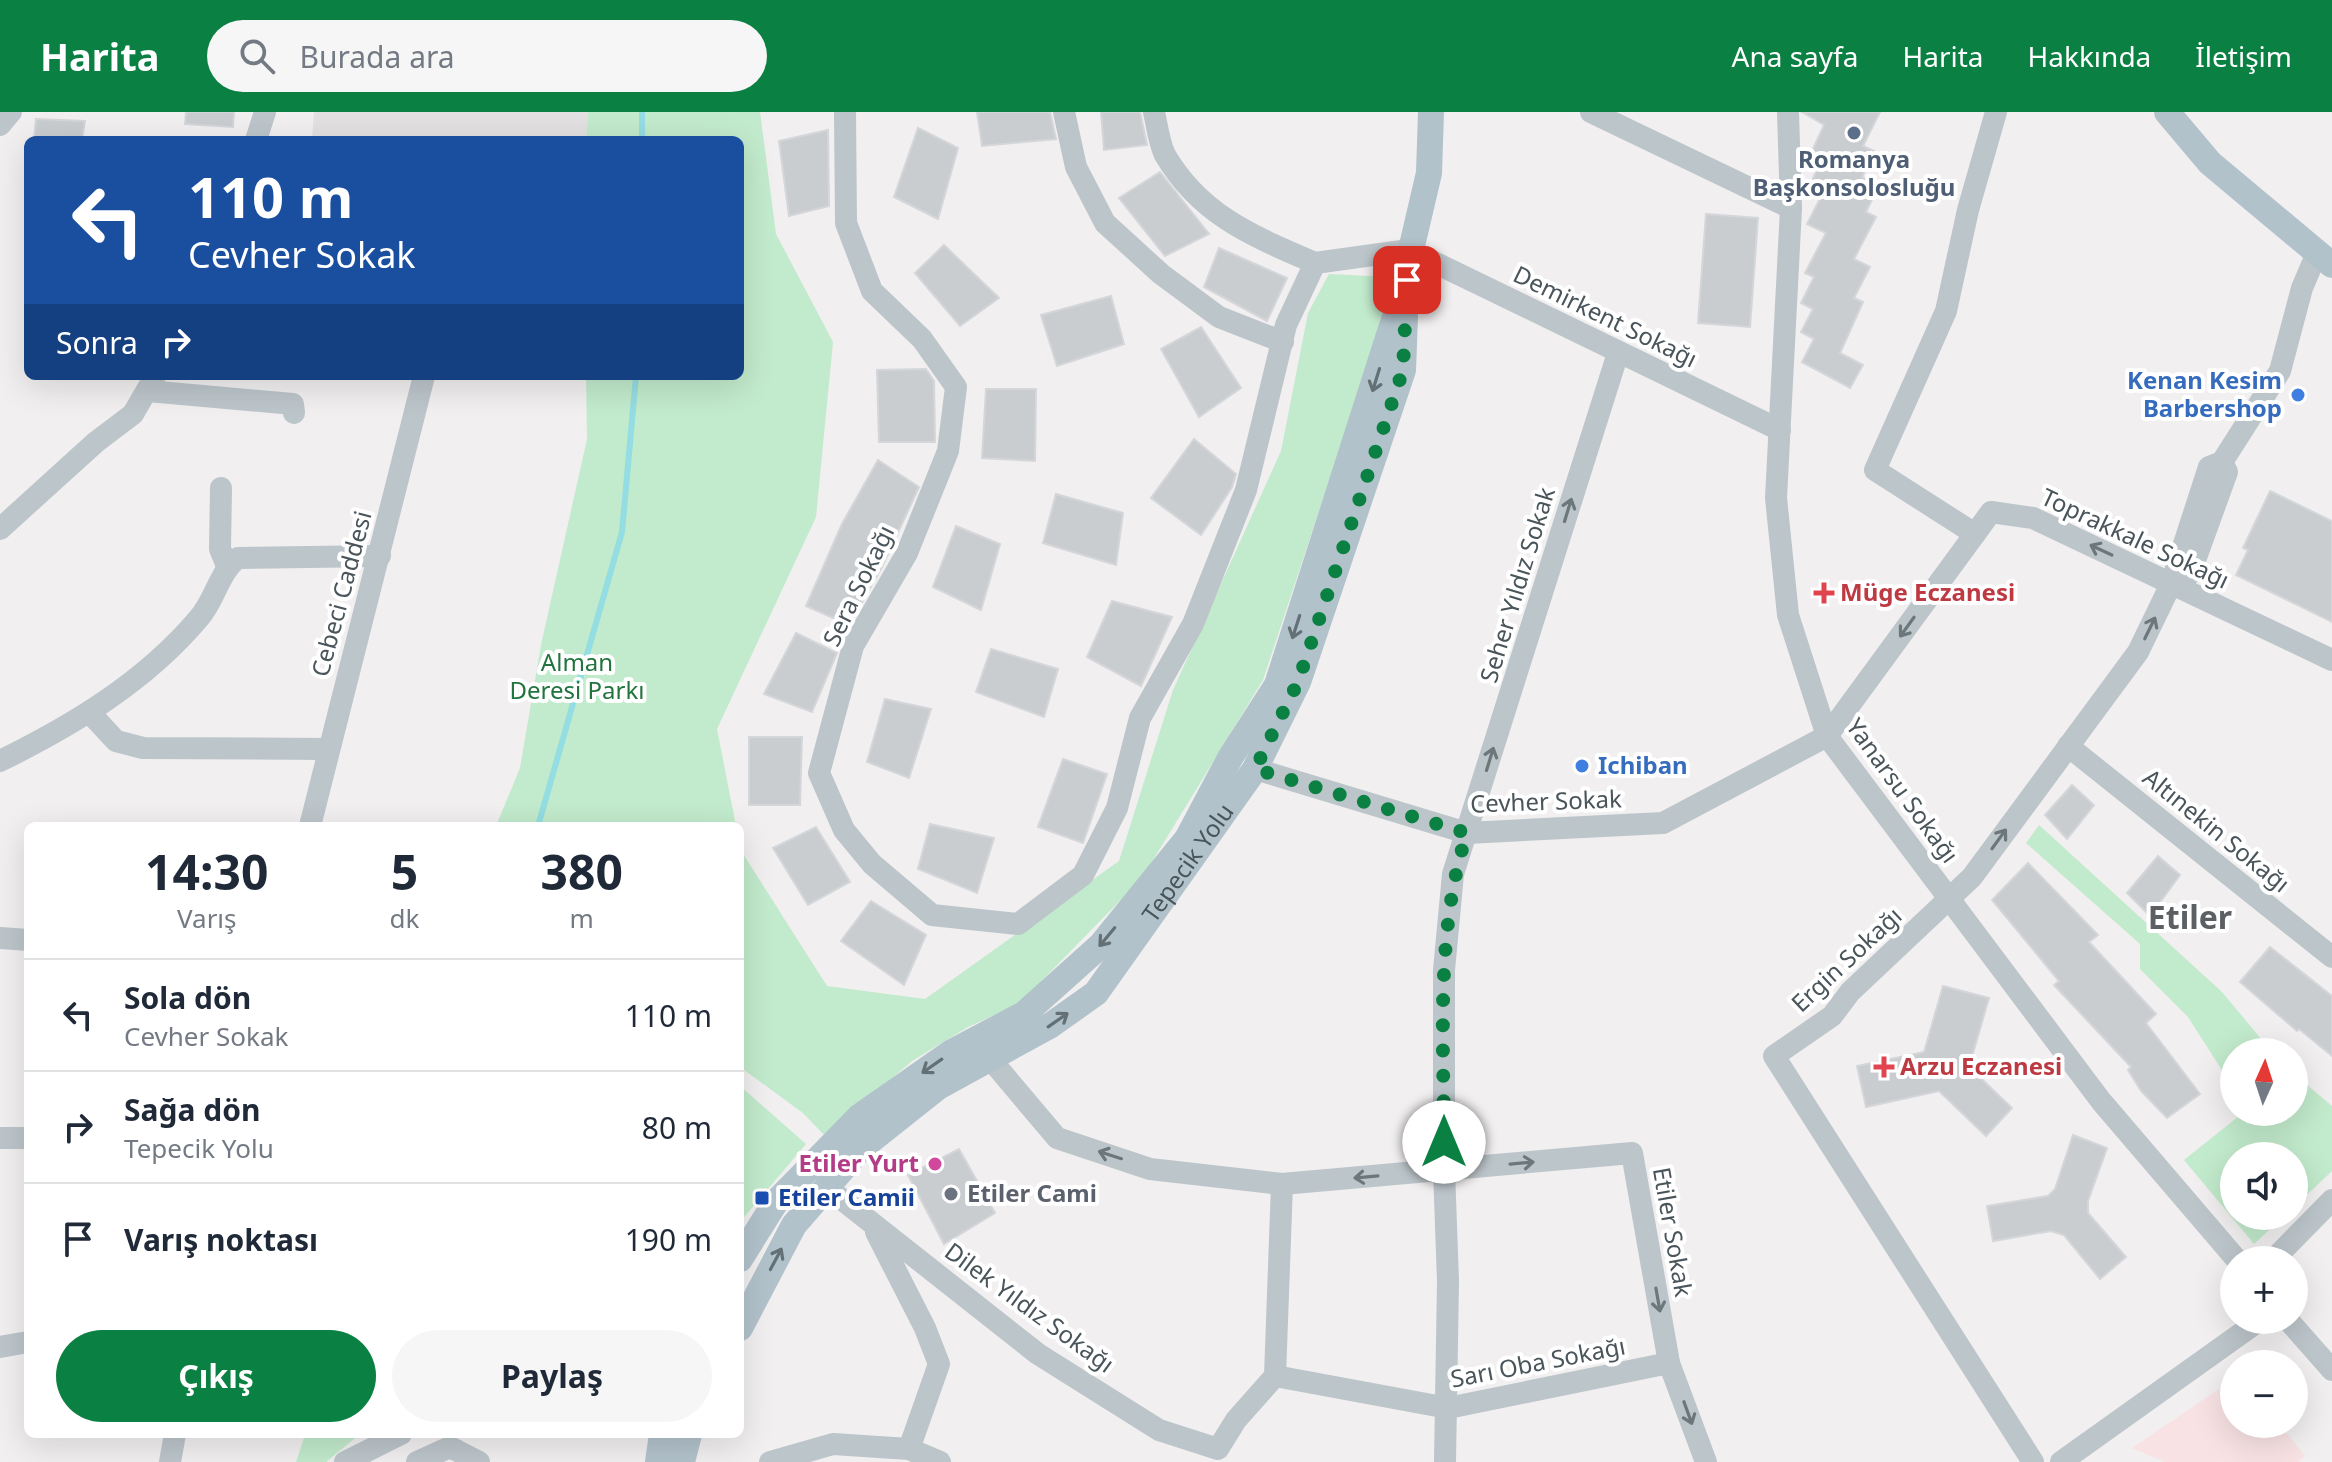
<!DOCTYPE html>
<html lang="tr">
<meta charset="utf-8">
<style>
:root{--surface:#fff;--page:#f6f6f7;--text:#1f2937;--muted:#747a83;--line:#e0e1e3;--accent:#0b8043}
body{margin:0;font-family:"Noto Sans",sans-serif;background:var(--page);color:var(--text);height:100vh;display:flex;flex-direction:column;font-size:30px;white-space:nowrap}
*{box-sizing:border-box;margin:0}
p{font-size:26px;color:var(--muted)}
.icon{flex:none;width:44px;height:44px;fill:none;stroke:currentColor;stroke-width:2;stroke-linecap:round;stroke-linejoin:round}
.map{position:relative;flex:1;overflow:hidden}
.side{position:absolute;left:24px;top:710px;width:720px;height:616px;display:flex;flex-direction:column;background:var(--surface);border-radius:12px;box-shadow:0 8px 32px #0002}
.side>*{flex:none}
.banner{position:absolute;left:24px;top:24px;width:720px;height:244px;border-radius:12px;box-shadow:0 8px 32px #0002;background:#1a4fa0;color:#fff;overflow:hidden}
.needle{width:52px;rotate:3deg}
.tools{position:absolute;left:2220px;top:926px;display:grid;gap:16px}
.tools a{display:grid;place-items:center;width:88px;height:88px;border-radius:50%;background:var(--surface);box-shadow:0 8px 32px #0002;font-size:40px}
.pin{position:absolute;display:grid;place-items:center;width:68px;height:68px;color:#fff;margin:-34px;border-radius:16px;box-shadow:0 4px 12px #0006}
.me{position:absolute;width:88px;margin:-44px;rotate:0deg;stroke-linejoin:round;filter:drop-shadow(0 0 6px #0008)}
.turn{display:flex;align-items:center;gap:28px;height:168px;padding:0 32px;font-size:36px}
.turn .icon{width:104px;height:104px;stroke-width:2.5}
.turn b{display:block;font-size:56px;line-height:68px}
.then{display:flex;align-items:center;height:76px;padding:0 32px;background:#0003;gap:16px;font-size:30px}
.eta{display:flex;justify-content:space-evenly;align-items:center;height:136px;text-align:center}
.eta b{font-size:48px;font-weight:700;line-height:56px}
.cta{display:flex;gap:16px;margin-top:auto;padding:16px 32px}
.cta a{flex:1;height:92px;border-radius:48px;background:var(--accent);color:#fff;font-size:32px;font-weight:700;line-height:92px;text-align:center}
.cta a+a{background:var(--page);color:var(--text)}
ul{padding:0;list-style:none}
li{display:flex;align-items:center;gap:24px;height:112px;padding:0 32px;border-top:2px solid var(--line)}
li div{flex:1}
li b{display:block;font-size:30px}
li em{font-style:normal}
header{display:flex;align-items:center;gap:48px;box-sizing:border-box;height:112px;padding:0 40px;background:var(--accent);color:#fff}
header strong{font-size:38px}
nav{display:flex;gap:44px;margin-inline-start:auto;font-size:28px}
.search{width:560px;height:72px;background:var(--page);display:flex;align-items:center;gap:20px;box-sizing:border-box;padding:0 28px;border-radius:44px;color:var(--muted);font-size:30px}
.map>svg:first-child{display:block}
</style>
<header>
<strong>Harita</strong>
<div class="search"><svg class="icon" aria-label="search" viewBox="0 0 24 24"><circle cx="10" cy="10" r="6"/><path d="M15 15l6 6"/></svg>Burada ara</div>
<nav><a>Ana sayfa</a><a>Harita</a><a>Hakkında</a><a>İletişim</a></nav>
</header>
<div class="map">
<svg width="2332" height="1350" viewBox="0 0 2332 1350">
<rect width="100%" height="100%" fill="#f1efef"/>
<!-- education -->
<polygon fill="#e2e0e1" points="314,0 588,0 586,28 312,28"/>
<!-- medical -->
<polygon fill="#f8e2e4" points="2234,1267 2234,1312 2279,1312 2305,1344 2298,1350 2165,1350 2132,1336"/>
<!-- green -->
<g fill="#c2eacc">
<polygon points="588,0 760,0 776,122 833,230 816,405 717,617 736,714 496,714 520,656 541,533 587,327 586,264 740,264 740,28 586,28"/>
<polygon points="1329,162 1391,165 1372,239 1263,568 1142,766 1019,892 968,915 912,949 825,1024 803,1001 740,955 740,737 827,874 925,887 1119,749 1173,578 1281,339 1308,201"/>
<polygon points="2039,713 2222,880 2272,940 2234,940 2234,977 2188,905 2140,857 2140,832 2026,731"/>
<polygon points="2294,962 2332,994 2332,1059 2294,1095 2294,1044 2234,1044 2234,1104 2284,1104 2254,1132 2184,1048 2244,1000 2294,1000"/>
<polygon points="740,974 806,1032 740,1110"/>
<polygon points="299,1322 360,1322 326,1350 296,1350 304,1326"/>
</g>
<g fill="none" stroke-linecap="round" stroke-linejoin="round">
<!-- stream -->
<g stroke="#94dde2" stroke-width="6">
<polyline points="642,0 642,28"/>
<polyline points="538,714 622,420 636,264"/>
</g>
</g>
<!-- building -->
<g fill="#c9cdd0" stroke="#d4d6da" stroke-width="2">
<polygon points="186,0 234,0 233,15 185,12"/>
<polygon points="977,0 1050,0 1056,27 982,34"/>
<polygon points="1101,0 1140,0 1147,33 1104,38"/>
<polygon points="1802,0 1880,0 1863,34 1874,39 1862,65 1879,73 1866,100 1876,105 1854,147 1870,155 1854,186 1863,190 1840,241 1863,253 1850,276 1802,250 1814,227 1801,220 1813,197 1801,191 1814,165 1805,161 1826,121 1807,112 1825,77 1811,71 1823,44 1812,39 1824,13"/>
<polygon points="36,7 85,9 82,28 34,28"/>
<polygon points="918,16 958,36 938,107 894,85"/>
<polygon points="828,18 829,94 789,104 779,29"/>
<polygon points="1160,60 1209,122 1165,144 1119,86"/>
<polygon points="1706,102 1758,106 1750,215 1698,211"/>
<polygon points="944,133 999,186 960,214 915,161"/>
<polygon points="1219,136 1287,166 1267,209 1204,175"/>
<polygon points="1111,184 1124,232 1057,254 1041,203"/>
<polygon points="1201,215 1241,276 1199,305 1161,237"/>
<polygon points="926,257 934,269 935,330 879,330 877,258"/>
<polygon points="986,277 1036,277 1035,349 982,346"/>
<polygon points="1194,327 1236,362 1232,375 1201,423 1151,386"/>
<polygon points="878,348 919,375 882,455 849,513 806,494 842,412"/>
<polygon points="2270,379 2332,409 2332,510 2236,463 2248,438 2243,436"/>
<polygon points="1056,382 1123,401 1116,453 1043,431"/>
<polygon points="956,414 1000,432 981,498 933,475"/>
<polygon points="1112,489 1172,505 1141,574 1087,545"/>
<polygon points="796,521 837,541 812,600 764,582"/>
<polygon points="991,537 1058,557 1044,605 976,580"/>
<polygon points="885,587 931,597 909,666 867,650"/>
<polygon points="749,625 802,625 800,693 749,693"/>
<polygon points="1063,647 1107,662 1083,731 1038,715"/>
<polygon points="2072,673 2094,693 2067,727 2045,703"/>
<polygon points="930,712 994,726 977,781 918,757"/>
<polygon points="816,715 850,770 808,793 773,736"/>
<polygon points="2158,744 2180,763 2150,804 2127,781"/>
<polygon points="2028,751 2098,823 2089,830 2156,902 2146,911 2200,982 2167,1006 2141,979 2128,958 2131,955 2054,873 2059,869 1992,788"/>
<polygon points="871,789 926,823 904,873 841,829"/>
<polygon points="2270,835 2332,884 2332,944 2299,917 2297,919 2240,870"/>
<polygon points="1943,874 1989,886 1969,955 2012,996 1986,1024 1939,979 1866,995 1857,954 1924,940"/>
<polygon points="2073,1023 2107,1036 2088,1089 2088,1101 2126,1145 2100,1167 2064,1123 2051,1119 1993,1129 1987,1094 2048,1084 2055,1077"/>
<polygon points="959,1037 995,1101 944,1132 908,1063"/>
</g>
<g fill="none" stroke-linecap="round" stroke-linejoin="round">
<!-- minor -->
<g stroke="#bcc5ca" stroke-width="22">
<polyline points="845,0 846,111 872,179 922,227 956,275 948,339 907,441 853,534 819,661 844,718 872,752 932,803 1018,812 1083,763 1117,696 1140,606 1193,512 1246,378 1286,213 1315,151"/>
<polyline points="1064,0 1076,55 1105,111 1161,162 1219,205 1283,230"/>
<path d="M 1154,0 C 1157,13 1159,31 1165,43 C 1201,104 1253,124 1315,151"/>
<polyline points="1591,0 1791,96"/>
<polyline points="1788,0 1791,96 1776,386 1788,503 1827,624 2101,989 2237,1148"/>
<polyline points="0,13 11,0"/>
<polyline points="256,28 265,0"/>
<polyline points="1315,151 1409,138 1780,318"/>
<polyline points="148,279 293,292 294,301"/>
<polyline points="221,376 220,437 227,454"/>
<polyline points="0,417 96,330 133,302 155,264"/>
<polyline points="1975,422 1875,358 1946,199 1968,98 1996,0"/>
<polyline points="2171,472 2190,462 2227,360 2222,350"/>
<polyline points="90,601 116,629 143,636 327,637"/>
<polyline points="2068,634 2332,845"/>
<path d="M 0,649 C 73,613 145,570 199,506 C 215,488 219,460 238,446 L 380,444"/>
<polyline points="1255,657 1467,721 1663,711 1827,624 1991,400 2033,406 2332,548"/>
<polyline points="310,714 424,264"/>
<polyline points="0,826 28,828"/>
<polyline points="992,949 1057,1026 1150,1057 1282,1072 1632,1041 1669,1251 1706,1350"/>
<polyline points="0,1026 28,1026"/>
<polyline points="825,1074 1038,1242 1159,1318 1218,1337 1236,1308 1275,1264"/>
<polyline points="876,1120 925,1216 939,1252 909,1337"/>
<polyline points="2273,1148 2332,1088"/>
<polyline points="2288,1208 2332,1258"/>
<polyline points="0,1235 28,1230"/>
<polyline points="1275,1264 1448,1296 1669,1251"/>
<polyline points="1275,1264 1282,1072"/>
<polyline points="170,1350 175,1322"/>
<polyline points="345,1350 401,1322"/>
<polyline points="417,1350 450,1335 479,1350"/>
<polyline points="770,1350 833,1332 909,1337 940,1350"/>
<polyline points="1445,1350 1448,1169 1444,1058 1444,858 1453,762 1618,241"/>
<polyline points="2033,1350 1774,944 1832,904 1850,880 1972,765 2138,540 2171,472 2209,355 2222,350 2280,259 2302,176 2317,141"/>
<polyline points="2061,1350 2260,1208"/>
</g>
<!-- major -->
<g stroke="#b2c2cb" stroke-width="26">
<polyline points="2167,0 2210,51 2332,153"/>
<polyline points="740,1147 775,1091 859,1005 952,940 1024,902 1101,833 1187,727 1230,646 1277,573 1397,198 1429,61 1431,0"/>
<path id="s1" d="M 740,1216 L 794,1113 L 860,1037 L 938,975 L 1051,913 L 1096,881 L 1255,657 L 1298,570 L 1403,258 L 1405,205"/>
<polyline points="658,1350 662,1322"/>
<polyline points="682,1350 689,1322"/>
</g>
</g>
<!-- one-way arrows -->
<defs><path id="oneway-shaft" d="M-6 0H5M1.5-3L5.5 0L1.5 3" fill="none" stroke-width="1.6" stroke-linecap="round" stroke-linejoin="round" transform="scale(2)"/></defs>
<g stroke="#637076">
<use href="#oneway-shaft" transform="translate(1376 268) rotate(107)"/>
<use href="#oneway-shaft" transform="translate(1296 515) rotate(108)"/>
<use href="#oneway-shaft" transform="translate(1107 825) rotate(130)"/>
<use href="#oneway-shaft" transform="translate(1058 908) rotate(-35)"/>
<use href="#oneway-shaft" transform="translate(932 954) rotate(145)"/>
<use href="#oneway-shaft" transform="translate(776 1147) rotate(-62)"/>
</g>
<g stroke="#6c777c">
<use href="#oneway-shaft" transform="translate(1568 398) rotate(-73)"/>
<use href="#oneway-shaft" transform="translate(2101 438) rotate(-155)"/>
<use href="#oneway-shaft" transform="translate(1907 515) rotate(126)"/>
<use href="#oneway-shaft" transform="translate(2150 516) rotate(-64)"/>
<use href="#oneway-shaft" transform="translate(1490 647) rotate(-73)"/>
<use href="#oneway-shaft" transform="translate(1999 727) rotate(-54)"/>
<use href="#oneway-shaft" transform="translate(1110 1043) rotate(-162)"/>
<use href="#oneway-shaft" transform="translate(1522 1051) rotate(-5)"/>
<use href="#oneway-shaft" transform="translate(1366 1065) rotate(175)"/>
<use href="#oneway-shaft" transform="translate(1658 1188) rotate(80)"/>
<use href="#oneway-shaft" transform="translate(1688 1301) rotate(70)"/>
</g>
<g fill="none" stroke-linecap="round" stroke-linejoin="round">
<!-- route -->
<path stroke="#0b8043" stroke-width="14" stroke-dasharray="0 25.2" d="M 1407,168 L 1403,258 L 1298,570 L 1255,657 L 1467,721 C 1435,819 1444,928 1444,1030"/>
</g>
<!-- markers -->
<circle fill="#5c6f8a" stroke="#fff" stroke-width="3" cx="1854" cy="21" r="8"/>
<g fill="#3f7fe0" stroke="#fff" stroke-width="3">
<circle cx="2298" cy="283" r="8"/>
<circle cx="1582" cy="654" r="8"/>
</g>
<g fill="#e0444e" stroke="#fff" stroke-width="3">
<path d="M1820 469h8v8h8v8h-8v8h-8v-8h-8v-8h8z"/>
<path d="M1880 943h8v8h8v8h-8v8h-8v-8h-8v-8h8z"/>
</g>
<circle fill="#d1479c" stroke="#fff" stroke-width="3" cx="935" cy="1052" r="8"/>
<circle fill="#6b7280" stroke="#fff" stroke-width="3" cx="951" cy="1082" r="8"/>
<rect fill="#1a4fb4" stroke="#fff" stroke-width="3" x="754" y="1078" width="16" height="16" rx="4"/>
<g text-anchor="middle" stroke-width="8" stroke-linejoin="round" paint-order="stroke">
<!-- service labels -->
<g font-size="24" font-weight="bold" fill="#4e5e75" stroke="#fff">
<text x="1854" y="56">Romanya<tspan x="1854" dy="28">Başkonsolosluğu</tspan></text>
</g>
<!-- street labels -->
<g font-size="24" fill="#49555a" stroke="#fff">
<text transform="translate(1605 205) rotate(26)" y="8">Demirkent Sokağı</text>
<text transform="translate(2135 427) rotate(25)" y="8">Toprakkale Sokağı</text>
<text transform="translate(1518 473) rotate(-73)" y="8">Seher Yıldız Sokak</text>
<text transform="translate(859 474) rotate(-64)" y="8">Sera Sokağı</text>
<text transform="translate(342 482) rotate(-75)" y="8">Cebeci Caddesi</text>
<text transform="translate(1902 679) rotate(54)" y="8">Yanarsu Sokağı</text>
<text transform="translate(1546 690) rotate(-2)" y="8">Cevher Sokak</text>
<text transform="translate(2216 719) rotate(39)" y="8">Altınekin Sokağı</text>
<text dy="8" stroke="none"><textPath href="#s1" startOffset="660">Tepecik Yolu</textPath></text>
<text transform="translate(1847 848) rotate(-43)" y="8">Ergin Sokağı</text>
<text transform="translate(1672 1120) rotate(80)" y="8">Etiler Sokak</text>
<text transform="translate(1029 1196) rotate(36)" y="8">Dilek Yıldız Sokağı</text>
<text transform="translate(1538 1251) rotate(-11)" y="8">Sarı Oba Sokağı</text>
</g>
<!-- shop labels -->
<g font-size="24" font-weight="bold" fill="#366cbe" stroke="#fff" text-anchor="end">
<text x="2282" y="277">Kenan Kesim<tspan x="2282" dy="28">Barbershop</tspan></text>
<text x="1598" y="662" text-anchor="start">Ichiban</text>
</g>
<!-- health labels -->
<g font-size="24" font-weight="bold" fill="#be3a42" stroke="#fff" text-anchor="start">
<text x="1840" y="489">Müge Eczanesi</text>
<text x="1900" y="963">Arzu Eczanesi</text>
</g>
<!-- park labels -->
<g font-size="24" fill="#22743e" stroke="#fff">
<text x="577" y="559">Alman<tspan x="577" dy="28">Deresi Parkı</tspan></text>
</g>
<!-- hotel labels -->
<g font-size="24" font-weight="bold" fill="#b23c85" stroke="#fff" text-anchor="end">
<text x="919" y="1060">Etiler Yurt</text>
</g>
<!-- worship labels -->
<g font-size="24" font-weight="bold" fill="#5b616d" stroke="#fff" text-anchor="start">
<text x="967" y="1090">Etiler Cami</text>
</g>
<!-- transit labels -->
<g font-size="24" font-weight="bold" fill="#164399" stroke="#fff" text-anchor="start">
<text x="778" y="1094">Etiler Camii</text>
</g>
<!-- district labels -->
<g font-size="32" font-weight="bold" fill="#5c6063" stroke="#fff">
<text x="2190" y="817">Etiler</text>
</g>
</g>
</svg>
<div class="tools">
<a><svg class="needle" viewBox="-14 -14 28 28"><path d="M0-13l5 13h-10z" fill="#e53935"/><path d="M0 13l5-13h-10z" fill="#747a83"/></svg></a>
<a><svg class="icon" aria-label="sound" viewBox="0 0 24 24"><path d="M4 9h4l5-4v14l-5-4H4zM17 9q2 3 0 6"/></svg></a>
<a>+</a>
<a>−</a>
</div>
<div class="pin" style="left:1407px;top:168px;background:#d93025"><svg class="icon" aria-label="arrive" viewBox="0 0 24 24"><path d="M6 21V4h12l-3 4 3 4H6"/></svg></div>
<svg class="me" style="left:1444px;top:1030px" viewBox="-20 -20 40 40"><circle r="19" fill="#fff"/><path d="M0-13L10 11 0 6-10 11z" fill="#0b8043"/></svg>
<div class="banner">
<div class="turn"><svg class="icon" aria-label="left" viewBox="0 0 24 24"><path d="M17 20v-9H6M10 6l-5 5 5 5"/></svg><div><b>110 m</b>Cevher Sokak</div></div>
<div class="then">Sonra<svg class="icon" aria-label="right" viewBox="0 0 24 24"><path d="M7 20v-9h11M14 6l5 5-5 5"/></svg></div>
</div>
<section class="side">
<div class="eta">
<div><b>14:30</b><p>Varış</p></div>
<div><b>5</b><p>dk</p></div>
<div><b>380</b><p>m</p></div>
</div>
<ul>
<li><svg class="icon" aria-label="left" viewBox="0 0 24 24"><path d="M17 20v-9H6M10 6l-5 5 5 5"/></svg><div><b>Sola dön</b><p>Cevher Sokak</p></div><em>110 m</em></li>
<li><svg class="icon" aria-label="right" viewBox="0 0 24 24"><path d="M7 20v-9h11M14 6l5 5-5 5"/></svg><div><b>Sağa dön</b><p>Tepecik Yolu</p></div><em>80 m</em></li>
<li><svg class="icon" aria-label="arrive" viewBox="0 0 24 24"><path d="M6 21V4h12l-3 4 3 4H6"/></svg><div><b>Varış noktası</b></div><em>190 m</em></li>
</ul>
<div class="cta"><a>Çıkış</a><a>Paylaş</a></div>
</section>
</div>
